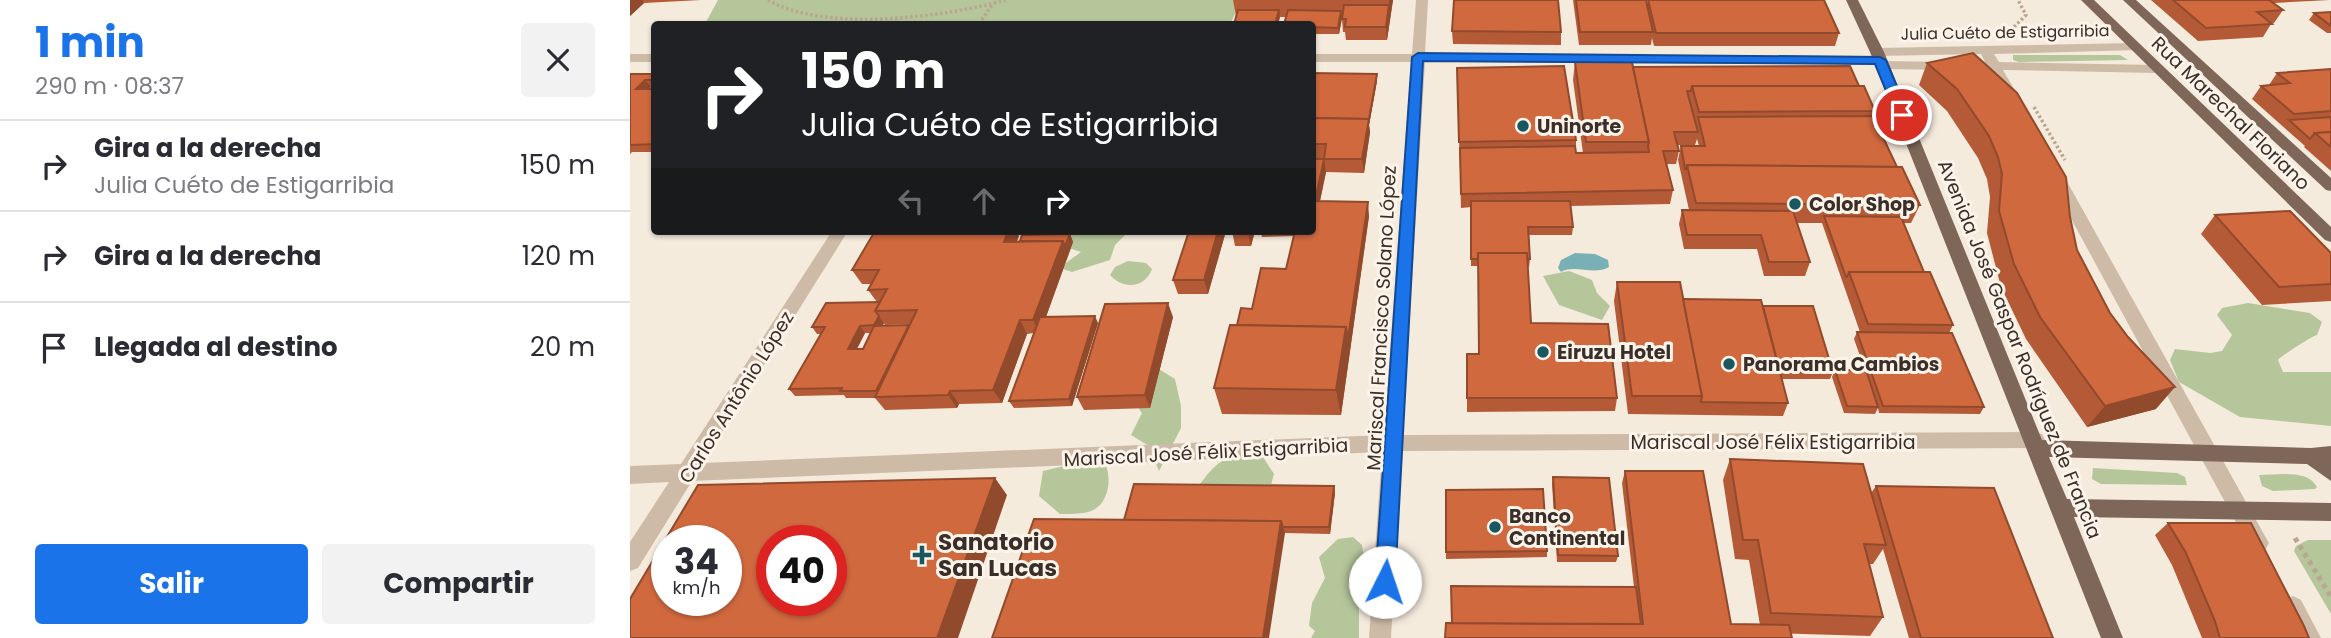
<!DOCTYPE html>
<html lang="es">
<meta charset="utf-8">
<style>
:root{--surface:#fff;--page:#f2f2f3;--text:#2b2b33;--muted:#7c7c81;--line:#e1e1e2;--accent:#1a73e8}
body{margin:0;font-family:Poppins,sans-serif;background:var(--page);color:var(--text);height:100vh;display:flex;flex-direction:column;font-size:26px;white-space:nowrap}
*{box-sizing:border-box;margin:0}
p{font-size:23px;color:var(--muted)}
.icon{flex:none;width:38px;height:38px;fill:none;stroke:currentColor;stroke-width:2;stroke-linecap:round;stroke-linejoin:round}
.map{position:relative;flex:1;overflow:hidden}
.drawer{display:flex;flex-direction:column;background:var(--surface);width:630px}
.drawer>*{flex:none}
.banner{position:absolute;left:21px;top:21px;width:665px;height:214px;border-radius:7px;box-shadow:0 2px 5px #0004;background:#202124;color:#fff;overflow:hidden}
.speed{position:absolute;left:21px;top:525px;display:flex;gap:14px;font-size:35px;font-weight:700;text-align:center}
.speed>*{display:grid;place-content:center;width:91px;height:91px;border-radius:50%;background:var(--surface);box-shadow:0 2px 5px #0004;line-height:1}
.speed small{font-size:18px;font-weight:400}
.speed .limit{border:10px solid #d22;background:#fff;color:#111}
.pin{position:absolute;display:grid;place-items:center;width:60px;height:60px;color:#fff;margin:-30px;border:4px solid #fff;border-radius:50%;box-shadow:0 2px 7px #0007}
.me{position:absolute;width:77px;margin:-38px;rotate:4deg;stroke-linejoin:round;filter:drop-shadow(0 0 5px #0008)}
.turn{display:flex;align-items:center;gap:24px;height:147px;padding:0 35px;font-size:32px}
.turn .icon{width:91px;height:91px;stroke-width:2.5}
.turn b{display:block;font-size:49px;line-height:60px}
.lanes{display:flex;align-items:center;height:66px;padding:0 35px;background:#0003;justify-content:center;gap:35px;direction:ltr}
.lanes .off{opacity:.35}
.round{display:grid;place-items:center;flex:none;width:74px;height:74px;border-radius:7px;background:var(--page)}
.overview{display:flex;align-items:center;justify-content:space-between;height:119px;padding:0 35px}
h1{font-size:42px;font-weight:700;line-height:52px;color:var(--accent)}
.button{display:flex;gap:14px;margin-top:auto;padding:14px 35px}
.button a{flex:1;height:80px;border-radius:7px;background:var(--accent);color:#fff;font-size:28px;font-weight:700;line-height:80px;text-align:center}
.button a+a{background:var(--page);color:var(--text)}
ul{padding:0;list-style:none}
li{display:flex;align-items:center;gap:21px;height:91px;padding:0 35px;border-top:2px solid var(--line)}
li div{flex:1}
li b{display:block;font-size:26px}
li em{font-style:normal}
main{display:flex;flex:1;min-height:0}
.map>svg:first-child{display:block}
</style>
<main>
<section class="drawer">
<div class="overview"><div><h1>1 min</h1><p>290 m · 08:37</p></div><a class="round"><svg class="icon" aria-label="close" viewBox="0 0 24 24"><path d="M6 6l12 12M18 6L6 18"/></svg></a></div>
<ul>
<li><svg class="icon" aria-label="right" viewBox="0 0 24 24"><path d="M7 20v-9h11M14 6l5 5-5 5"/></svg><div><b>Gira a la derecha</b><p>Julia Cuéto de Estigarribia</p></div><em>150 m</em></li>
<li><svg class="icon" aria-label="right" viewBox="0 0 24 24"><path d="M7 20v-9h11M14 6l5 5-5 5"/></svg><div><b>Gira a la derecha</b></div><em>120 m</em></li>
<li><svg class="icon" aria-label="arrive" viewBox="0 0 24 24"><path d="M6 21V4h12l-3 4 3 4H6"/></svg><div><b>Llegada al destino</b></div><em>20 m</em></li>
</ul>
<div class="button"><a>Salir</a><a>Compartir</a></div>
</section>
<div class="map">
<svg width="1701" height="638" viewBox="0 0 1701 638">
<rect width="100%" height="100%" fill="#f5ebdd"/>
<!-- green -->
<g fill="#b5c69b">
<polygon points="88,0 612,0 600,24 75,24"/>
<polygon points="1383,55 1490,55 1498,60 1389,62 1383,60"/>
<polygon points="442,231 499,231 485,245 480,260 442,272 433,269 436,263 451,252 439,248 437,235"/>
<path d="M 498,261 L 516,263 L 522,269 C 515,288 493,290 480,275 L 485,267 Z"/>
<polygon points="939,271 962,280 967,293 980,306 972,320 929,305 913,276"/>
<path d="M 1618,303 L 1680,313 L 1692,322 L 1687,335 C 1682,336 1650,357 1648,360 L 1653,372 L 1701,372 L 1701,426 L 1610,417 L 1549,382 L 1540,360 L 1545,349 L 1580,353 L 1592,351 L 1602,335 L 1587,315 L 1592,308 Z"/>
<polygon points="527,368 545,379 551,406 551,428 529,471 519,446 501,435 512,413 501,398"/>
<path d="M 631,454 L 644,474 L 639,492 L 599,507 L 570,484 C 589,458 598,455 631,454 Z"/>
<path d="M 447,463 L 476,466 C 482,481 478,507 458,512 C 450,514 439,514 430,514 L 409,496 L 413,471 Z"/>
<polygon points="1463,468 1547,473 1555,477 1557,485 1471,484 1462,479"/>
<path d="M 1629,475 C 1647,475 1678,469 1687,487 L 1685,489 L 1643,491 L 1632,486 Z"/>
<polygon points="723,537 732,545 735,566 729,583 729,638 681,638 685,631 679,626 682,603 695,578 689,557 708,539"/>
<polygon points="1678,540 1701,540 1701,614 1664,551 1666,546"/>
</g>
<!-- water -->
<path fill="#79b0b5" d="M 945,253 L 965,254 L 978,260 L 979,267 C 964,276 945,264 931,272 L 928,268 L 931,260 Z"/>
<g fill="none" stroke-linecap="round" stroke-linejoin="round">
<!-- path-far1 -->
<g stroke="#baa591" stroke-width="3.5" stroke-dasharray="2.5 2.5" stroke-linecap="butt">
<path d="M 138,0 C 195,33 315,17 376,0"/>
<polyline points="349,24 362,5"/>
<polyline points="1384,27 1396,15 1388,0"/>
<polyline points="1404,107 1435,160"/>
</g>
<!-- path -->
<polyline stroke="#baa591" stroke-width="5" stroke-dasharray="4.5 4.5" stroke-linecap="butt" points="1665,538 1701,597"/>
<!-- minor -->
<g fill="#cebba7" fill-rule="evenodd">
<polygon points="786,0 798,0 795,54 1250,56 1255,57 1256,61 1318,62 1325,66 1318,70 1252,69 1247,68 1246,64 795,62 773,435 1405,432 1412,434 1415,440 1412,446 1405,448 772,451 761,638 739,638 752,452 62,481 8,568 0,571 0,542 39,482 0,484 0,466 51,464 202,231 218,231 73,463 754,435 781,62 682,62 682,54 782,54"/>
<polygon points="1504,43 1509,44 1509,50 1364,54 1369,62 1526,65 1533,69 1526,73 1373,70 1390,99 1383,103 1378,102 1360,70 1350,66 1355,62 1351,54 1247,56 1240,52 1247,48"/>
<rect x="0" y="54" width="24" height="8"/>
<polygon points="1427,173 1435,178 1635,536 1639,543 1635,550 1628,553 1621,550 1419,178"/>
<polygon points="1663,596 1671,600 1691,638 1668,638 1652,607 1655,600"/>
</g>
<!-- major -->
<g fill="#7e6658" fill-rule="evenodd">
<polygon points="1216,0 1228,0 1254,52 1412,440 1681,448 1701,446 1701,481 1677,464 1419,457 1437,499 1701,503 1701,521 1444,517 1493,638 1471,638 1240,52"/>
<polygon points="1451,0 1464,0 1701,227 1701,242 1695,240"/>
<polygon points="1493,0 1506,0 1701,178 1701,191 1696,190"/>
</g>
</g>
<!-- wall -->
<g fill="#b45a36" fill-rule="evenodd">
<polygon points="0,0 71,0 14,3 0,16"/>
<polygon points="603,0 763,0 757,40 716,40 715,32 713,32 712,19 709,34 682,34 682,24 656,17 650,17 648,24 604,24 606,16"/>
<polygon points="943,0 1016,0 1017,5 1018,0 1194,0 1209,33 1205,46 1024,46 1022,38 1021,45 949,45"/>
<polygon points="1521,0 1700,0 1644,3 1653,10 1644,23 1641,24 1633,37 1568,41"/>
<polygon points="1701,12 1701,33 1697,33 1679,20 1684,13"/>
<polygon points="822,31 931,32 931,45 823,44"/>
<polygon points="1343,53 1440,217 1447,250 1526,409 1457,427 1396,339 1371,287 1357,233 1360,197 1357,179 1348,158 1317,111 1289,85 1297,63"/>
<polygon points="945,62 1229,86 1245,111 1243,116 1267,167 1290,205 1281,223 1273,223 1294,272 1323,325 1319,333 1354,407 1350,414 1249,413 1248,408 1245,414 1214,413 1202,377 1205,370 1235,370 1224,339 1227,332 1230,332 1192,223 1167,223 1180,262 1175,276 1134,276 1127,249 1054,249 1049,224 1052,210 1059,210 1048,160 1051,146 1069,146 1067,139 1065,145 1047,145 1049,151 1046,164 1037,164 1043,190 1040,204 940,206 943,227 942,235 899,235 900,259 899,267 897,267 901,323 987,398 985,411 837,412 837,354 849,354 848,266 841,266 841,207 831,208 827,68 946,140 946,153 953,153 943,80"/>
<polygon points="1701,69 1701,171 1674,147 1675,146 1622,99 1631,86 1639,85 1647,73"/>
<polygon points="682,73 747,74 747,81 739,125 740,132 734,173 696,172 690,201 739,216 711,415 592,414 584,388 607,325 656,269 664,236 632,237 630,231 682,231 694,158 682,158"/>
<polygon points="0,74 24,74 24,87 21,87 19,89 24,88 24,152 2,152 0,154"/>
<polygon points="1585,215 1701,253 1701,301 1632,305 1571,234"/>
<polygon points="397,231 447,231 446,234 399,235"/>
<polygon points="559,231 596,231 578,294 548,294 543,280"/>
<polygon points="602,231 625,231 621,246 605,246"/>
<path d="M 440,234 L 443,242 L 416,317 L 468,323 L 442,406 L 384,408 L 379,401 L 404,333 L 397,334 L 372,403 L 329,404 L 327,408 L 255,410 L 245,398 L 216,398 L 214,395 L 165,396 L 159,389 L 191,334 L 187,334 L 182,327 L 247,302 L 238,290 L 242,284 L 232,284 L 222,270 L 389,236 L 387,241 ZM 254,323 L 255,325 L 281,324 L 280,326 L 252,326 ZM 235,333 L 241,333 L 233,349 L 227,349 Z"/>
<polygon points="987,282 1053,299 1133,306 1203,372 1200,379 1152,379 1158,403 1153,416 998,414 984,301"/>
<polygon points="543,317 520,408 454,410 447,397"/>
<polygon points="1100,459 1241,493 1246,486 1423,638 1279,638 1253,549 1243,564 1239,564 1253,617 1240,636 822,623 1004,587 992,483 995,471 1101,624 1130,625 1119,560 1105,559 1093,480"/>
<polygon points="923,477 988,556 986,562 927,562 922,484"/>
<polygon points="704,486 705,493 700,534 655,533 494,520"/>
<polygon points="1538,523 1679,638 1572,638 1542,565 1525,535"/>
<polygon points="917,551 917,557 816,559 816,552"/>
</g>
<!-- shaded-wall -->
<g fill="#924a2c">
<polygon points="0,0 12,0 14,3 0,16"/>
<polygon points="759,0 763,0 757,40 756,27 759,5"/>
<polygon points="649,10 650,17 648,24 645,24"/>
<polygon points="711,11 712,17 709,34 708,28"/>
<polygon points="747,74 747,81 739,125 740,132 734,173 732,159"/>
<polygon points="15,80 21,87 12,96 6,89"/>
<polygon points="694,159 696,172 687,215 685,201"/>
<polygon points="738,202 739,216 711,415 706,390 716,327"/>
<polygon points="378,231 387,231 389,236 381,255 374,242"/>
<polygon points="588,231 596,231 578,294 574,280"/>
<polygon points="618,231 625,231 621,246 618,233"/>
<polygon points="440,234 443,242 410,333 403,320 433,241"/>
<polygon points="538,303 543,317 520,408 515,395"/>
<polygon points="249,316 254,323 249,333 244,325"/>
<polygon points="465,316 468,323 442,406 439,399"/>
<polygon points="390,320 397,334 372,403 363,390"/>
<polygon points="230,326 235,333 223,356 218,349"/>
<polygon points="1545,387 1526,409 1457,427 1475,406"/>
<polygon points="320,391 329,404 327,408 318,395"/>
<polygon points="365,478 377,495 328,638 307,638"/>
<polygon points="704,486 705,493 700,534 699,527"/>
<polygon points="651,521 655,533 639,638 633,638"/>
</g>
<!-- building -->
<g fill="#d1693f" stroke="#924a2c" stroke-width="2" fill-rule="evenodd">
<polygon points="824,0 928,0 931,32 822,31"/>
<polygon points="946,0 1016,0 1023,32 950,32"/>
<polygon points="1018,0 1194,0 1209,33 1026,33"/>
<polygon points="1543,0 1639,0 1653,10 1627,12 1642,24 1576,28"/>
<polygon points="714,5 759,5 756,27 715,27 716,19 712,19"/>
<polygon points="608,10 649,10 645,24 604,24"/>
<polygon points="658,10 711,11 708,28 682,27 682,24 654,24"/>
<polygon points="1701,12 1701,26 1684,13"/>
<polygon points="1343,53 1387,93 1436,177 1440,217 1447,250 1480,313 1498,337 1545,387 1475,406 1410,317 1384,264 1369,211 1372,174 1368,157 1359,136 1327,89 1297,63"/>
<polygon points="945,62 1002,62 1019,142 956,142"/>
<polygon points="934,66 946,140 829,142 827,68"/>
<polygon points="1220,66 1229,86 1062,86 1061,91 1057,91 1068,132 1044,132 1049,151 1033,151 1043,190 831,194 830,148 945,146 946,153 1019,152 1018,146 1019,142 1003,67"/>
<polygon points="1701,69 1701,111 1664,114 1631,86 1660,83 1647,73"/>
<polygon points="682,73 747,74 739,119 682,118"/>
<polygon points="0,74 24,74 24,80 15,80 6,89 23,89 24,88 24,144 0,145"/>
<polygon points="1062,86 1234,86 1245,111 1069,112"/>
<polygon points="1243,116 1267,167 1057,165 1057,169 1055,169 1051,146 1075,146 1068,117"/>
<polygon points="1701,117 1701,132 1685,133 1680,139 1659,120"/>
<polygon points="682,118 739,119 732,159 694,159 685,201 738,202 718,339 716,327 607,325 611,308 622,309 631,268 656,269 665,231 682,231 682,159 694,159 696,144 682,144"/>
<polygon points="1701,132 1701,147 1685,133"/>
<polygon points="1057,165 1272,167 1290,205 1066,203"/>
<polygon points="841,201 940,201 943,227 898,227 900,259 897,259 897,253 848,253 848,259 841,259"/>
<polygon points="1052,210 1163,211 1180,262 1139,262 1131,235 1057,235"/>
<polygon points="1660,211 1701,253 1701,284 1649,287 1585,215"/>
<polygon points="1194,216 1271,217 1294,272 1219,272 1217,277 1216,277"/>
<polygon points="245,231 378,231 374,242 433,241 403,320 390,320 363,390 320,391 318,395 245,397 287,310 245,311 257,289 238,290 249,270 222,270"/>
<polygon points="559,231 588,231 574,280 543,280"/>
<polygon points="602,231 618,231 618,233 601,232"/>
<polygon points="440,234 435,246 433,241 390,241 392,235"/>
<polygon points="848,253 897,253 901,323 978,324 987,398 837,398 837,354 849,354"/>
<polygon points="1219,272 1300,272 1323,325 1238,324"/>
<polygon points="987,282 1050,282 1072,396 1002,396"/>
<polygon points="1053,299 1131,300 1158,403 1071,402 1072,396"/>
<polygon points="250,302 245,311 249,316 244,325 230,326 218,349 233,349 244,326 279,325 246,391 210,391 212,388 159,389 195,327 182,327 196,303"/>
<polygon points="538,303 515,395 447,397 475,304"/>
<polygon points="1133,306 1183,306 1203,372 1150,372"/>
<polygon points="465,316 439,399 379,401 410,317"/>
<polygon points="600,325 716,327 706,390 584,388"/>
<polygon points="1227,332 1322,333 1354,407 1253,406"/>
<polygon points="1205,370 1236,370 1248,407 1217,406"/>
<polygon points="1100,459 1233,464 1256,545 1234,544 1253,617 1141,613 1128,540 1113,540"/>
<polygon points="995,471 1073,471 1101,624 1159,625 1162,638 815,638 816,623 1013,624"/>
<polygon points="923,477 979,478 988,556 928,555"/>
<path d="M 365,478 L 307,638 L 0,638 L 0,599 L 68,485 ZM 37,541 L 96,541 L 96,600 L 37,600 ZM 142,541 L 201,541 L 201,600 L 142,600 Z"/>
<polygon points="504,484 704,486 699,527 653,527 651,521 494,520"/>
<polygon points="1246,486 1364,488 1423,638 1291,638"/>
<polygon points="913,489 917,551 816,552 816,490"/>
<polygon points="404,519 651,521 633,638 362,638"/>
<polygon points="1538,523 1621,523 1674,626 1679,638 1590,638 1585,621 1556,553"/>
<polygon points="821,586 1006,587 1011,624 822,623"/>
</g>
<!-- route -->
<polygon fill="#1a73e8" stroke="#114b97" stroke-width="2" points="788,53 1250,57 1256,60 1279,115 1272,119 1266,115 1245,64 793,61 765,582 762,589 755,592 748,589 745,582 782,57"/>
<!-- markers -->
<g fill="#195860" stroke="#fcf4ea" stroke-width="2.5">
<circle cx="893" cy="126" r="7"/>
<circle cx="1165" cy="204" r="7"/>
<circle cx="913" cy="352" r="7"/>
<circle cx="1099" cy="364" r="7"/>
<circle cx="865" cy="527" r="7"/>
<path d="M288.5 544.5h7v7h7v7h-7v7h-7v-7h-7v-7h7z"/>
</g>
<g text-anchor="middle" stroke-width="6" stroke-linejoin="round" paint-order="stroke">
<!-- far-street labels -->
<g font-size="16" fill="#3a2f28" stroke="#fcf4ea">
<text transform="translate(1375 32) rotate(-1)" y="6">Julia Cuéto de Estigarribia</text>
</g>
<!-- street labels -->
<g font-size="19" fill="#3a2f28" stroke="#fcf4ea">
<text transform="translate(1601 113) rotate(44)" y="7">Rua Marechal Floriano</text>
<text transform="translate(751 318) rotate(-87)" y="7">Mariscal Francisco Solano López</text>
<text transform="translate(1390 349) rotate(68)" y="7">Avenida José Gaspar Rodríguez de Francia</text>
<text transform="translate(106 397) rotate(-58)" y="7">Carlos Antônio López</text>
<text x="1143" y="449">Mariscal José Félix Estigarribia</text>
<text transform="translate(576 452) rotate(-3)" y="7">Mariscal José Félix Estigarribia</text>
</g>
<!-- poi labels -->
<g font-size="19" font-weight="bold" fill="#3a2f28" stroke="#fcf4ea" text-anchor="start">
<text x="907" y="133">Uninorte</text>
<text x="1179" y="211">Color Shop</text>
<text x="927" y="359">Eiruzu Hotel</text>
<text x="1113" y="371">Panorama Cambios</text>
<text x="879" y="523">Banco<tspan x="879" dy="22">Continental</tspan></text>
</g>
<!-- near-poi labels -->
<g font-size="23" font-weight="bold" fill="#3a2f28" stroke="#fcf4ea" text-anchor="start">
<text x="308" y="550">Sanatorio<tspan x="308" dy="26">San Lucas</tspan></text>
</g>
</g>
</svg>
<div class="speed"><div>34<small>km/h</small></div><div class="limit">40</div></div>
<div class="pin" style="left:1272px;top:115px;background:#d93025"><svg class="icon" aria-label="arrive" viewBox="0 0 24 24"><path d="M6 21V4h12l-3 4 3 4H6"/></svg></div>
<svg class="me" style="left:755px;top:582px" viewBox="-20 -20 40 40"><circle r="19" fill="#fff"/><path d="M0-13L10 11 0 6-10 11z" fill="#1a73e8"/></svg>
<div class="banner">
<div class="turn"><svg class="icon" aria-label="right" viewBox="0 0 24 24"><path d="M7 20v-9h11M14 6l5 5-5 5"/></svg><div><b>150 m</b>Julia Cuéto de Estigarribia</div></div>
<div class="lanes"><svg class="icon off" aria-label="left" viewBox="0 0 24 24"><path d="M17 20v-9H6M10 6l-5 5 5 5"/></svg><svg class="icon off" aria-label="ahead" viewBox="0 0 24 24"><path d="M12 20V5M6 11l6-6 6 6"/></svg><svg class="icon" aria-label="right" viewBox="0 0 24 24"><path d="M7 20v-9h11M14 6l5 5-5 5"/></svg></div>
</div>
</div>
</main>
